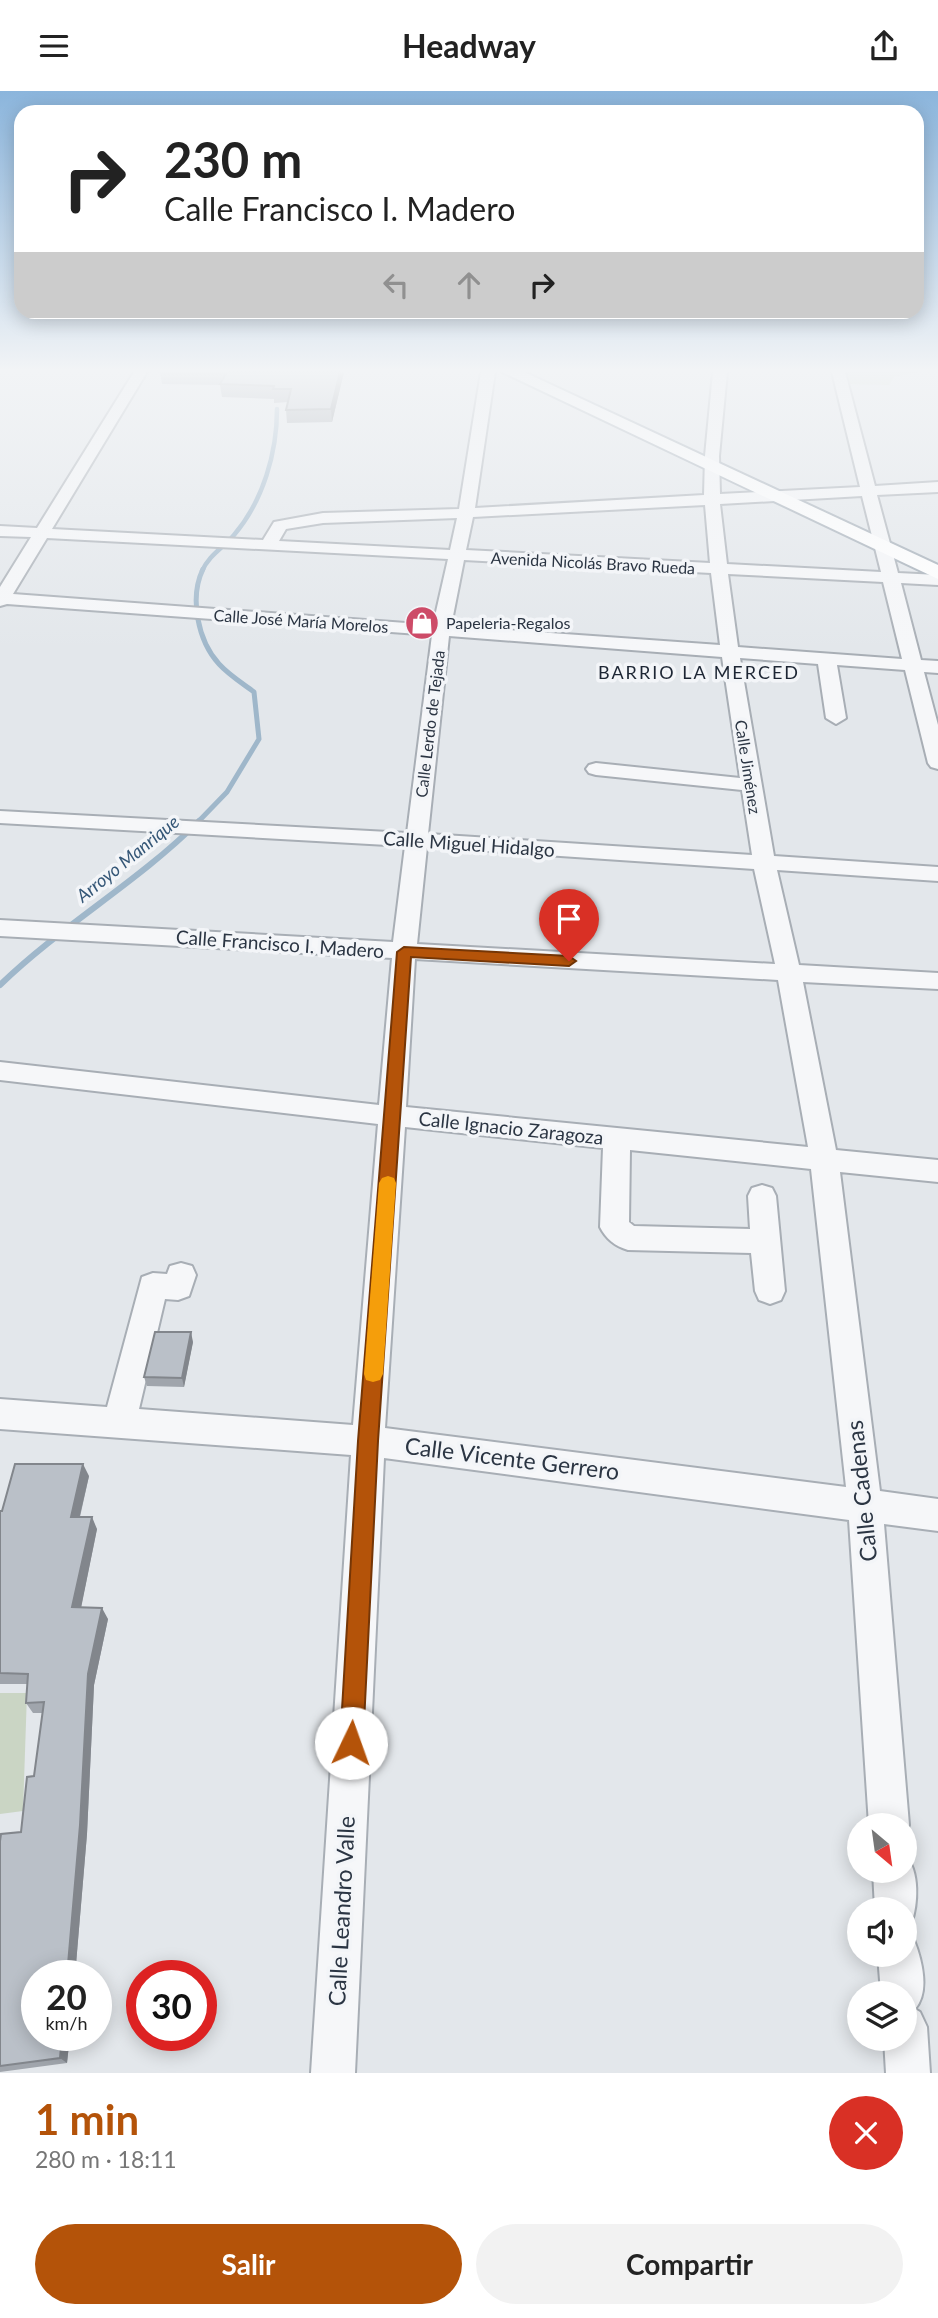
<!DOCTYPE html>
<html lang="es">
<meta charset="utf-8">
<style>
:root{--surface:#fff;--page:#f2f2f2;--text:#222;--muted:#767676;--accent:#b45309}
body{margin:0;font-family:Lato,sans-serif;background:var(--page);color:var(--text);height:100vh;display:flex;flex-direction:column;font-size:26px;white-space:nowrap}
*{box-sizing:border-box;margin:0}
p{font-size:23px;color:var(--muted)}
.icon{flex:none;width:38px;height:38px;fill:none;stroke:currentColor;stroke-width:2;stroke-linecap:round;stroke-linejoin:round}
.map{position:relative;height:1982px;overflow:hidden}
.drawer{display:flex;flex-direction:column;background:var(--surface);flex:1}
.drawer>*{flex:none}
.banner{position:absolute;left:14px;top:14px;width:910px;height:214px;border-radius:21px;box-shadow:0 4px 18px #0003;background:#fff;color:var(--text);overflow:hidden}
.needle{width:46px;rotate:151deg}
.fabs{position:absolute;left:847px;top:1722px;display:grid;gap:14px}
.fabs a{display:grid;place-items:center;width:70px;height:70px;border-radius:50%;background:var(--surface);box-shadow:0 4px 18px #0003;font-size:35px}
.speed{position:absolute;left:21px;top:1869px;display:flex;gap:14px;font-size:35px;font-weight:700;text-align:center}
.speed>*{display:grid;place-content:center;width:91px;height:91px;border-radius:50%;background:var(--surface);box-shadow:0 4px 18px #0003;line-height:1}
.speed small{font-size:18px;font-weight:400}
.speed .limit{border:10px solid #d22;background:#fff;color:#111}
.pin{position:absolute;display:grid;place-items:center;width:60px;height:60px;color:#fff;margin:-72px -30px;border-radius:50% 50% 50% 0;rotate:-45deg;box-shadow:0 0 7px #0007}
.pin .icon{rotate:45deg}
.me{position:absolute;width:77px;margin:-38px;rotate:3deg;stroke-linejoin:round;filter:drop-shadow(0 0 5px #0008)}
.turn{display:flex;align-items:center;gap:24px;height:147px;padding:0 35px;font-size:32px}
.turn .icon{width:91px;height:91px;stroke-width:2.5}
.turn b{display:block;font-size:49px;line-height:60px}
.lanes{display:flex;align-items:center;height:66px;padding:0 35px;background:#0003;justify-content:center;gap:35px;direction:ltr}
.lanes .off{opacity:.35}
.round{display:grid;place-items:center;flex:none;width:74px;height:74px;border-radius:37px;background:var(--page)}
.summary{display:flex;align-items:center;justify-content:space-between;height:119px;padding:0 35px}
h1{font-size:42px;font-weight:700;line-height:52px;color:var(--accent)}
.button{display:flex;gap:14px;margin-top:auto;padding:14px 35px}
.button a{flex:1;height:80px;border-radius:42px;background:var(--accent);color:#fff;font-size:28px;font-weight:700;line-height:80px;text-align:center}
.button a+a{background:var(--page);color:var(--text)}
header{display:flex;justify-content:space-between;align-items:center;height:91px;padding:0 35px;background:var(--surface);font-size:32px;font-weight:700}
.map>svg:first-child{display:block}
</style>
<header><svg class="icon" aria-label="menu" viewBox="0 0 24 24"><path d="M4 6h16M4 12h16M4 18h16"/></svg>Headway<svg class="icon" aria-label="share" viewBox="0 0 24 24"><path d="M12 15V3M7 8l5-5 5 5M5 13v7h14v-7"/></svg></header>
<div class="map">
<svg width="938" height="1982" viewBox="0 0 938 1982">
<rect width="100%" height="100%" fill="#e3e7eb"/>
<!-- green -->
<g fill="#cad5c4">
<polygon points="845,281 917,281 894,286 889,294 848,293"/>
<polygon points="0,1602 27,1602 23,1720 0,1723"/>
</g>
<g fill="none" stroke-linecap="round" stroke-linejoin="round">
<!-- stream-far2 -->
<path stroke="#9fb7ca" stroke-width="4.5" d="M 202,480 C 209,464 223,457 234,444 C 263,410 277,362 277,318"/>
<!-- stream-far1 -->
<path stroke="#9fb7ca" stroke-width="5" d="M 197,732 L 227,701 L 259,648 L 254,601 C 242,592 229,584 219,573 C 198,550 189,507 203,478"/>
<!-- stream -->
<path stroke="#9fb7ca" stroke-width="6" d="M 0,894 C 62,834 138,791 199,730"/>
<!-- minor casing -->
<g stroke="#a8aeb5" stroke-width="4">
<g id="minor">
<path d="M 134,281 L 147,281 L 52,438 L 263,449 L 274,431 L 323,422 L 459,418 L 481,281 L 495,281 L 475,417 L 704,404 L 705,365 L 713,281 L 727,281 L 719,365 L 720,403 L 860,396 L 832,281 L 845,281 L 875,395 L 938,391 L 938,401 L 877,404 L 898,482 L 938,484 L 938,494 L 901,492 L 921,569 L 938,570 L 938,582 L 924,581 L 938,634 L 938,678 L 931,676 L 928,672 L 905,579 L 837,574 L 846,627 L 836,633 L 826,627 L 818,573 L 740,567 L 774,765 L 938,776 L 938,790 L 777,779 L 799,874 L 938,882 L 938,898 L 803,891 L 836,1059 L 938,1069 L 938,1091 L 840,1081 L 880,1400 L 938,1408 L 938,1440 L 884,1433 L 909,1734 L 905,1744 L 905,1734 L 869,1734 L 849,1429 L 384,1367 L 355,1982 L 311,1982 L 351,1364 L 0,1338 L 0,1308 L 107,1316 L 142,1186 L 153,1182 L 167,1183 L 170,1175 L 181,1172 L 192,1175 L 196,1184 L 189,1205 L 178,1209 L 165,1208 L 139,1318 L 353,1334 L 378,1033 L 0,989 L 0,971 L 379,1014 L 392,867 L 0,845 L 0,829 L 393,851 L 405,755 L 0,732 L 0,720 L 407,742 L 432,544 L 7,513 L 0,515 L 0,496 L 31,446 L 0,445 L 0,435 L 37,437 ZM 862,405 L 881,481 L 727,473 L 720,413 ZM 705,414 L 710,472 L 466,459 L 473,426 ZM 457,427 L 450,459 L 279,450 L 286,438 L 323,432 ZM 47,447 L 448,468 L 433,534 L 13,503 ZM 464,469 L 711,482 L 720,554 L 451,535 ZM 728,483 L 883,491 L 902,568 L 738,556 ZM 449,545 L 722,566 L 740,687 L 596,672 L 589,674 L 586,678 L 589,682 L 596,684 L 742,699 L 752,764 L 428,743 ZM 427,756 L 754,778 L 775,873 L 417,853 ZM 415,868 L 778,889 L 808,1056 L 406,1016 ZM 405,1036 L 603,1057 L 600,1136 C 606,1148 615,1155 628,1159 L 751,1162 L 755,1200 L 759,1209 L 770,1213 L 781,1209 L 785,1200 L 776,1105 L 772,1097 L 762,1094 L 752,1097 L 748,1105 L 750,1138 L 634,1135 L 629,1131 L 630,1059 L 811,1078 L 846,1396 L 385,1337 Z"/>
<path d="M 905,1764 C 920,1780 918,1814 911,1833 L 905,1835 L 905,1818 L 875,1818 L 873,1780 L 905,1780 Z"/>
<path d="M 905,1845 L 914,1849 C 922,1869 930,1901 915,1918 L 920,1921 L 927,1936 L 930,1982 L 886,1982 L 884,1948 L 905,1948 L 905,1902 L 881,1902 L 878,1864 L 905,1864 Z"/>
</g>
</g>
<!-- major casing -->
<g stroke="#a2acb6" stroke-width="4">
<polygon id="major" points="502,281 524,281 938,474 938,488"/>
</g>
<!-- minor -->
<use href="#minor" fill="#f6f7f9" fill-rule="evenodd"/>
<!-- major -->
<use href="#major" fill="#fff" fill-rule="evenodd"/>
</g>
<!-- wall -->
<g fill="#a0a5ac">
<polygon points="160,281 344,281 332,331 287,332 286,319 288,311 274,312 274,308 222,306 220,294 162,293"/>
<polygon points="193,1251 184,1296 147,1295 144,1286"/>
<polygon points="89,1385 80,1426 97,1438 81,1516 108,1528 94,1594 87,1743 75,1885 37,1885 37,1944 70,1944 67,1972 0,1981 0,1750 21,1741 34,1685 43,1622 33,1622 26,1612 28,1593 0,1593 0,1420"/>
</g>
<!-- shaded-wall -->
<g fill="#82868c">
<polygon points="340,281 344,281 332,331 331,318"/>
<polygon points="191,1241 193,1251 184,1296 182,1287"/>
<polygon points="83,1373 89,1385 77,1437 71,1426"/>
<polygon points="92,1426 97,1438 79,1527 72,1516"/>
<polygon points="102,1517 108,1528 94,1594 87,1743 75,1885 67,1885 88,1583"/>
<polygon points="62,1944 70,1944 67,1972 60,1967"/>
</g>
<!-- building -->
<g fill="#bac0c8" stroke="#82868c" stroke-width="2">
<polygon points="227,281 340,281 331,318 286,319 291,298 273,298 274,295 220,293"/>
<polygon points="155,1241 191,1241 182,1287 144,1286"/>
<polygon points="15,1373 83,1373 71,1426 92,1426 72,1516 102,1517 88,1583 80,1734 67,1885 37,1885 37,1944 62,1944 60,1967 0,1975 0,1750 1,1743 21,1741 27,1686 34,1685 44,1611 26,1612 28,1583 0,1582 0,1420 2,1420"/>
</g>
<!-- sky -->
<linearGradient id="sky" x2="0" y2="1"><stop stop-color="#8bb5dc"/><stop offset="0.5" stop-color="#f2f4f6"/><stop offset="1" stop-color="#f2f4f6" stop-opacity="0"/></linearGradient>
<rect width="938" height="559" fill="url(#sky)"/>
<!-- route -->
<polygon fill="#b45309" stroke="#753606" stroke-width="2" points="404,856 569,865 576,870 569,875 411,866 378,1350 363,1652 360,1660 351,1664 343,1660 340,1652 358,1350 397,861"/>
<!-- slow -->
<polygon fill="#f59e0b" points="388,1085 394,1087 396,1092 383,1283 380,1289 373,1291 366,1289 364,1283 379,1092 382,1087"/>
<!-- icons -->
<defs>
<g id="shop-disc" transform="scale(1.75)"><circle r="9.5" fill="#cd4b68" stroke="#f3f5f8"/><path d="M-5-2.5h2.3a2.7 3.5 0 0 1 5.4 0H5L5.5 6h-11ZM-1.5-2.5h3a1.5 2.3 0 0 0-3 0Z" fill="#fff"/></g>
</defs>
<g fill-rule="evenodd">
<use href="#shop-disc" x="422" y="532"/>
</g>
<g text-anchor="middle" stroke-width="7" stroke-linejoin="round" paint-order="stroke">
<!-- far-street labels -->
<g font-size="16" fill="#2b3543" stroke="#f3f5f8">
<text transform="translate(593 472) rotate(3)" y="6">Avenida Nicolás Bravo Rueda</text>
<text transform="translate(301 530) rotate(4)" y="6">Calle José María Morelos</text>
<text transform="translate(430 633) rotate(-83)" y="6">Calle Lerdo de Tejada</text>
<text transform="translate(748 676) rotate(81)" y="6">Calle Jiménez</text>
</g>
<!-- far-poi labels -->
<g font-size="16" fill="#2b3543" stroke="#f3f5f8" text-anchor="start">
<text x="446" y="538">Papeleria-Regalos</text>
</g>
<!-- far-neighbourhood labels -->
<g font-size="18" letter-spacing="2" fill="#1d2634" stroke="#f3f5f8">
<text x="699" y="588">BARRIO LA MERCED</text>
</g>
<!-- far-water labels -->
<g font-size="18" font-style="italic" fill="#355777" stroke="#f3f5f8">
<text transform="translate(128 768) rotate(-39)" y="6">Arroyo Manrique</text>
</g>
<!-- street labels -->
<g font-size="19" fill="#2b3543" stroke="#f3f5f8">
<text transform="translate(469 753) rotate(4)" y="7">Calle Miguel Hidalgo</text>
<text transform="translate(280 853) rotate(4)" y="7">Calle Francisco I. Madero</text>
<text transform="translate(511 1037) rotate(6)" y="7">Calle Ignacio Zaragoza</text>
</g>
<!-- near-street labels -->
<g font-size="23" fill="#2b3543" stroke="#f3f5f8">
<text transform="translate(512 1368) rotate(7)" y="8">Calle Vicente Gerrero</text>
<text transform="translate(862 1400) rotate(-96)" y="8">Calle Cadenas</text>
<text transform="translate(342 1820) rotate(-87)" y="8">Calle Leandro Valle</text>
</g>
</g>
</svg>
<div class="fabs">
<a><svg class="needle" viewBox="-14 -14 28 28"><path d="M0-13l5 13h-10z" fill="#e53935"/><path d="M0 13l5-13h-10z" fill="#767676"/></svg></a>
<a><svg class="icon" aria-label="sound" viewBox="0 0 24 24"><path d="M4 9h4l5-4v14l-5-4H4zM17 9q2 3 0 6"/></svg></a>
<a><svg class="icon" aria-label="layers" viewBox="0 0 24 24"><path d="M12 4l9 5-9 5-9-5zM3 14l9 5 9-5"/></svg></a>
</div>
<div class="speed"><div>20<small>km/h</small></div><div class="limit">30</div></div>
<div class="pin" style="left:569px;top:870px;background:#d93025"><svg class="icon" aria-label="arrive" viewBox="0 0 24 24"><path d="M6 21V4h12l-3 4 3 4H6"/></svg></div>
<svg class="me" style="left:351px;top:1652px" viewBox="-20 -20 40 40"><circle r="19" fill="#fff"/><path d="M0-13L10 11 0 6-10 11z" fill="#b45309"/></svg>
<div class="banner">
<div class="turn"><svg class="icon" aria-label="right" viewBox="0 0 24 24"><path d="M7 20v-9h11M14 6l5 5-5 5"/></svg><div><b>230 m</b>Calle Francisco I. Madero</div></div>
<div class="lanes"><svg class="icon off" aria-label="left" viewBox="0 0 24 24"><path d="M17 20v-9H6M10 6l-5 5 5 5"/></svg><svg class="icon off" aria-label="ahead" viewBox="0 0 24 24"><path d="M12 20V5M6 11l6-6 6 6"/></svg><svg class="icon" aria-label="right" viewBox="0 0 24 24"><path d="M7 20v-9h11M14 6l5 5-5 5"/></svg></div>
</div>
</div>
<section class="drawer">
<div class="summary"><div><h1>1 min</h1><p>280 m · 18:11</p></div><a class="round" style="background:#d93025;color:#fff"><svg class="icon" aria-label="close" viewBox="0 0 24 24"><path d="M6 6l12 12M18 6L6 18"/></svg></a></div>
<div class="button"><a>Salir</a><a>Compartir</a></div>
</section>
